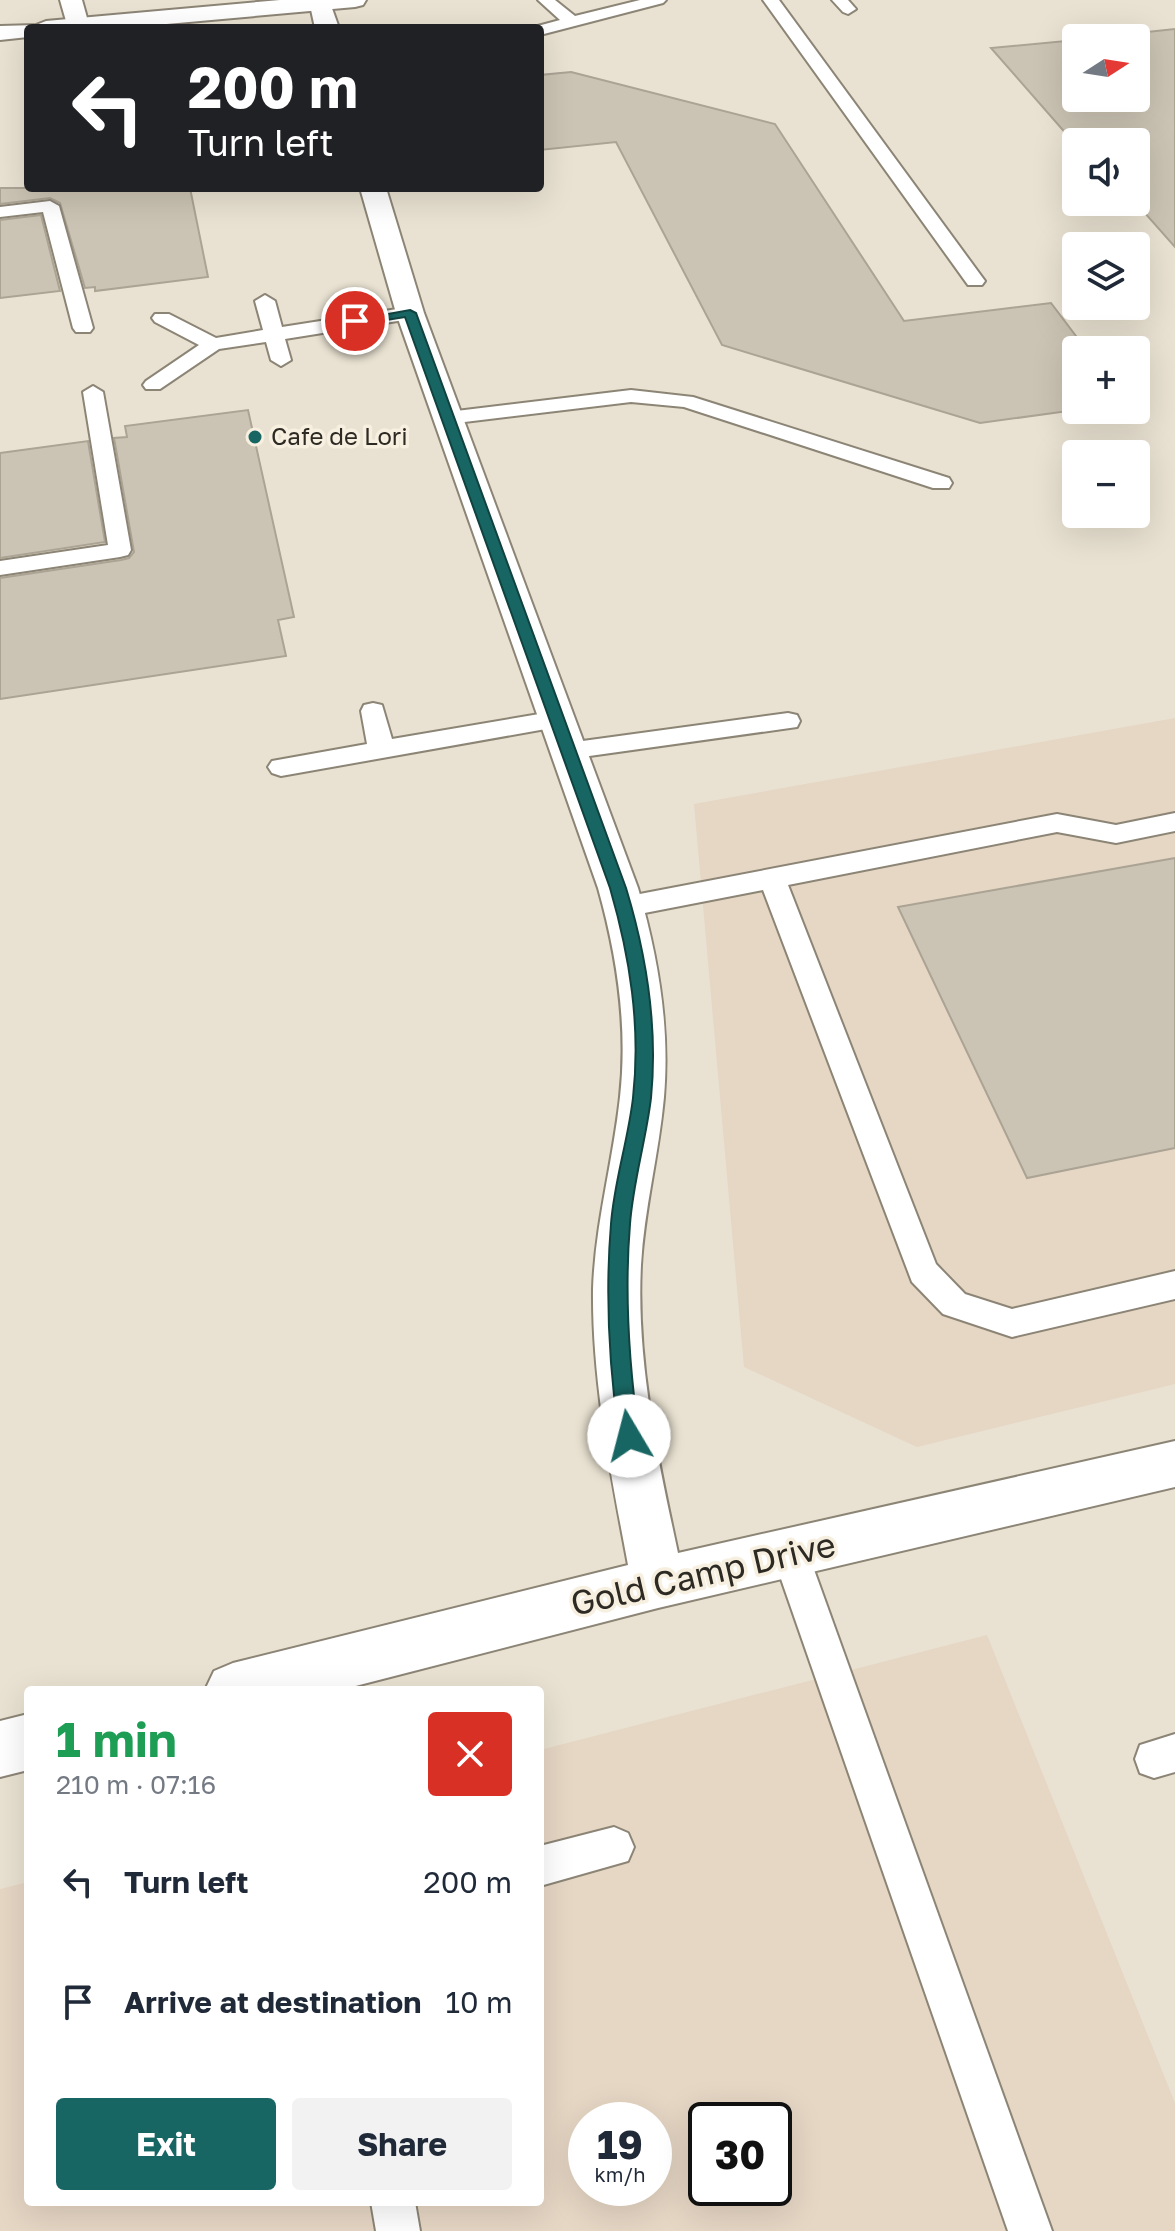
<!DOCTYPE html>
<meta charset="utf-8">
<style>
:root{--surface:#fff;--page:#f2f2f3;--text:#1f2937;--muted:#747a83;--accent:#186663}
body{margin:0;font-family:"Golos Text",sans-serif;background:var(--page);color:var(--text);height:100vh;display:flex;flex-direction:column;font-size:30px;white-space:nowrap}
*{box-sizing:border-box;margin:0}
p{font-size:26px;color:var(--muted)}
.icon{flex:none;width:44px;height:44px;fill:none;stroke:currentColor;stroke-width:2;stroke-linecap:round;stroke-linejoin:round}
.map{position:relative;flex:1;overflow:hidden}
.panel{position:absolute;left:24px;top:1686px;width:520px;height:520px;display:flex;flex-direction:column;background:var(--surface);border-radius:8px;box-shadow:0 8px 32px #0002}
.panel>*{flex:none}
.hud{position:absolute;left:24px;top:24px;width:520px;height:168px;border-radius:8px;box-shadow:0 8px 32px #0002;background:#202124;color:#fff;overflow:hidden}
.needle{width:52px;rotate:78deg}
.fabs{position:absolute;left:1062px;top:24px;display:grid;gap:16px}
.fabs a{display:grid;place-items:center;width:88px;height:88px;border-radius:8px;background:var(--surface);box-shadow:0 8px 32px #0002;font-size:40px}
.speed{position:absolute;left:568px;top:2102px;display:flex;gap:16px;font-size:40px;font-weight:700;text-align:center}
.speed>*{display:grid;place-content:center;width:104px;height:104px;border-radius:50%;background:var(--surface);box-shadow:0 8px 32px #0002;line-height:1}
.speed small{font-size:20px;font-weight:400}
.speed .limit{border:4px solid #111;border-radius:12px;background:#fff;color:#111}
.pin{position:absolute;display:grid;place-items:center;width:68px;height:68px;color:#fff;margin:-34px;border:4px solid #fff;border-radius:50%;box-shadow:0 2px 8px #0007}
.me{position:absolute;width:88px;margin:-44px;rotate:352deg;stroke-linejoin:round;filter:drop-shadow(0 0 6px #0008)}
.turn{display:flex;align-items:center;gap:28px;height:168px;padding:0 32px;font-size:36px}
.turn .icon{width:104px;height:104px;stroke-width:2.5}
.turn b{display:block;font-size:56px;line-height:68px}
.round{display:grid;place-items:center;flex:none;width:84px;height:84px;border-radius:8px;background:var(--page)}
.overview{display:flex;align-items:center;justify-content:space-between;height:136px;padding:0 32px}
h1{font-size:48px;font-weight:700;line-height:60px;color:#1e9e55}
.primary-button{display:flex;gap:16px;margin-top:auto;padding:16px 32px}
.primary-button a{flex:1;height:92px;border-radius:8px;background:var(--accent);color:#fff;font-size:32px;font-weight:700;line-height:92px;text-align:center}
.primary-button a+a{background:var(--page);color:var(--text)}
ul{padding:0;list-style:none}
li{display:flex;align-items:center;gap:24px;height:120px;padding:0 32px}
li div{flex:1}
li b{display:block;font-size:30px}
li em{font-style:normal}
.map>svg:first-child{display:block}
</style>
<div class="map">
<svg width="1175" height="2231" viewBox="0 0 1175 2231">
<rect width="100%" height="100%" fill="#e9e2d2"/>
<!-- industrial -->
<g fill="#e6d6c4" fill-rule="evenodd">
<polygon points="1175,718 1175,1384 917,1447 744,1367 694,804"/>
<path d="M 987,1635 L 1175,2103 L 1175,2231 L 0,2231 L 0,1889 L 28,1882 L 28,2202 L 540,2202 L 540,1750 ZM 586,2120 L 654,2120 L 654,2188 L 586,2188 ZM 706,2120 L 774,2120 L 774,2188 L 706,2188 Z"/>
</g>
<!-- building -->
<g fill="#cbc4b4" stroke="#aba394" stroke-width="2">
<polygon points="1175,29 1175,247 1135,202 1136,142 1082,142 1076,135 1076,145 991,48 1076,40 1076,98 1136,98 1136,38 1091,38"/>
<polygon points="571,72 775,124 904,321 1051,303 1076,336 1076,410 980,423 722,345 616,142 540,150 540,75"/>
<polygon points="0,188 190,188 208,277 95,291 95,287 85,288 60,203 50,198 0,204"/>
<polygon points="41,215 60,291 0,298 0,220"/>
<polygon points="248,410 294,617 278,620 286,656 0,699 0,578 121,560 129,558 134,552 114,438 127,437 125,426"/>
<polygon points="88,441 105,542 0,558 0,453"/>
<polygon points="1175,858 1175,1148 1027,1178 898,907"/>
</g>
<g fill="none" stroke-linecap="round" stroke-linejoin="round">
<!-- lane casing -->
<g stroke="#8c8576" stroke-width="4">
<g id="lane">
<polygon points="538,0 555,0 575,16 640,0 666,0 663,3 540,35 540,28 534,27 560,20"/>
<polygon points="763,0 779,0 982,277 985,281 982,285 968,285"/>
<polygon points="832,0 848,0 856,9 848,14 843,12"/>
<polygon points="50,201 59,206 93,328 90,332 76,332 73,328 43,212 0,217 0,207"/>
<polygon points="265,295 275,301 282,327 410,307 420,313 410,319 285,339 291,360 281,366 271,360 266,342 219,349 160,389 146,389 143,385 146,381 199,345 155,322 152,318 155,314 169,314 216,338 263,330 255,301"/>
<polygon points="93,386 103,392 131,550 128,555 120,557 0,575 0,561 108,545 83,392"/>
<polygon points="631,390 693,397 949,478 952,483 949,488 933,488 684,407 631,402 448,424 438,418 448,412"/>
<polygon points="373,703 382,705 392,739 557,711 566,713 569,719 566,725 557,727 281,776 272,773 268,767 272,761 367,744 361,711 364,705"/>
<polygon points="788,713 797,715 800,721 797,727 568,759 559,757 555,751 559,745 568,743"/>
<polygon points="1175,813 1175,831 1116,843 1057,832 788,885 936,1264 965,1294 1012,1309 1175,1271 1175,1299 1012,1337 943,1314 912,1282 763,890 624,917 614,914 610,907 614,900 624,897 1057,814 1116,825"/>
<polygon points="790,1536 803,1541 808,1553 1052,2231 1008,2231 772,1553 777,1541"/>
<polygon points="1175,1734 1175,1772 1154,1778 1140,1773 1135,1759 1140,1745"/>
<polygon points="614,1827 628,1833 634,1847 628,1861 540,1886 540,1846"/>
<polygon points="371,2202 415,2202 420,2231 376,2231"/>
</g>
</g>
<!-- street casing -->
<g stroke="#8c8576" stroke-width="4">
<g id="street">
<polygon points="60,0 82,0 89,25 86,28 68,28"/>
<polygon points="313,0 329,0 339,28 315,28 310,5"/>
<path d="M 360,188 L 386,188 L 424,313 L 638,888 C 658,956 670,1026 664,1097 C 659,1154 644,1209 641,1265 C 636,1362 658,1459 678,1553 L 1175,1441 L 1175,1487 L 658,1608 L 340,1690 L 205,1690 L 214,1671 L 233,1663 L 628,1565 C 611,1474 592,1382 593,1289 C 595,1224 613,1162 620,1097 C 628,1026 617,956 598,888 L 396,313 Z"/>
<polygon points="28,1714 28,1770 0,1777 0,1721"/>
</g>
</g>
<!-- secondary casing -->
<g stroke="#8c8576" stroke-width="4">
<polygon id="secondary" points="280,0 366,0 363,5 355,7 122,28 28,28 28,37 0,40 0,26 36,25 46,21"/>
</g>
<!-- lane -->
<use href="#lane" fill="#fff" fill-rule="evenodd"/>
<!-- street -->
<use href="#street" fill="#fff" fill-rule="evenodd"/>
<!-- secondary -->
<use href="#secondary" fill="#fff" fill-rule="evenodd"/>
</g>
<!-- route -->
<path fill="#186663" stroke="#104240" stroke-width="2" d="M 410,310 L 416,313 L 626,888 C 647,957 658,1026 651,1098 C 646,1140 633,1182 630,1224 C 624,1296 629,1365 639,1436 L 636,1443 L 629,1446 L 622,1443 L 619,1436 C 609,1365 605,1296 611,1224 C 614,1182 628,1141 633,1098 C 641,1026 630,957 610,888 L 405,317 L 355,325 L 349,321 Z"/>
<!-- markers -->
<circle fill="#186663" stroke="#f7efdf" stroke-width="3" cx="255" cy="437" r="8"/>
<g text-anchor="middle" stroke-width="7" stroke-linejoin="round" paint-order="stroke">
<!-- far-poi labels -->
<g font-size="24" fill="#2d2a24" stroke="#f7efdf" text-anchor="start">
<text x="271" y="445">Cafe de Lori</text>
</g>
<!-- near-street labels -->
<g font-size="34" fill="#2d2a24" stroke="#f7efdf">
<text transform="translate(703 1574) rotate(-13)" y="12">Gold Camp Drive</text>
</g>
</g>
</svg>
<div class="fabs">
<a><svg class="needle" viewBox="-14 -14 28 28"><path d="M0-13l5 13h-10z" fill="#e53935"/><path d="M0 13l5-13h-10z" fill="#747a83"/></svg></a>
<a><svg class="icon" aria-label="sound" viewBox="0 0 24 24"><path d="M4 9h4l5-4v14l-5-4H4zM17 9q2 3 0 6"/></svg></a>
<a><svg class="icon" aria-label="layers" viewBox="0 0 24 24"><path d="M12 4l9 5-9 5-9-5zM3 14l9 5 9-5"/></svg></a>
<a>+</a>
<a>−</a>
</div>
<div class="speed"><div>19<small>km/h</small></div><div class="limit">30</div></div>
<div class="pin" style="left:355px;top:321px;background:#d93025"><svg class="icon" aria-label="arrive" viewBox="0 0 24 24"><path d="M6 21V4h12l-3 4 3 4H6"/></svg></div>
<svg class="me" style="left:629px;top:1436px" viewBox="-20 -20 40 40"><circle r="19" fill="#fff"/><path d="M0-13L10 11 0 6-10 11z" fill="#186663"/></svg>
<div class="hud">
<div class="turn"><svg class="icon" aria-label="left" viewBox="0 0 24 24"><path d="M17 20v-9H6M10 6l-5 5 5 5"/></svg><div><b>200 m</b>Turn left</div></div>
</div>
<section class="panel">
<div class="overview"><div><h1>1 min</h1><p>210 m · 07:16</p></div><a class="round" style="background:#d93025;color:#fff"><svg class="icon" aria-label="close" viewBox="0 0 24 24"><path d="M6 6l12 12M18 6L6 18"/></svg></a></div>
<ul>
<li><svg class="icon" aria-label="left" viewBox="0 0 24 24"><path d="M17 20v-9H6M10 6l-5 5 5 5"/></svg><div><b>Turn left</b></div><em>200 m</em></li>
<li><svg class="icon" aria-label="arrive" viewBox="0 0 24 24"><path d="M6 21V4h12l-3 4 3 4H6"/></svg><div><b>Arrive at destination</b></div><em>10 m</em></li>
</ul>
<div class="primary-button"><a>Exit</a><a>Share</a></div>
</section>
</div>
